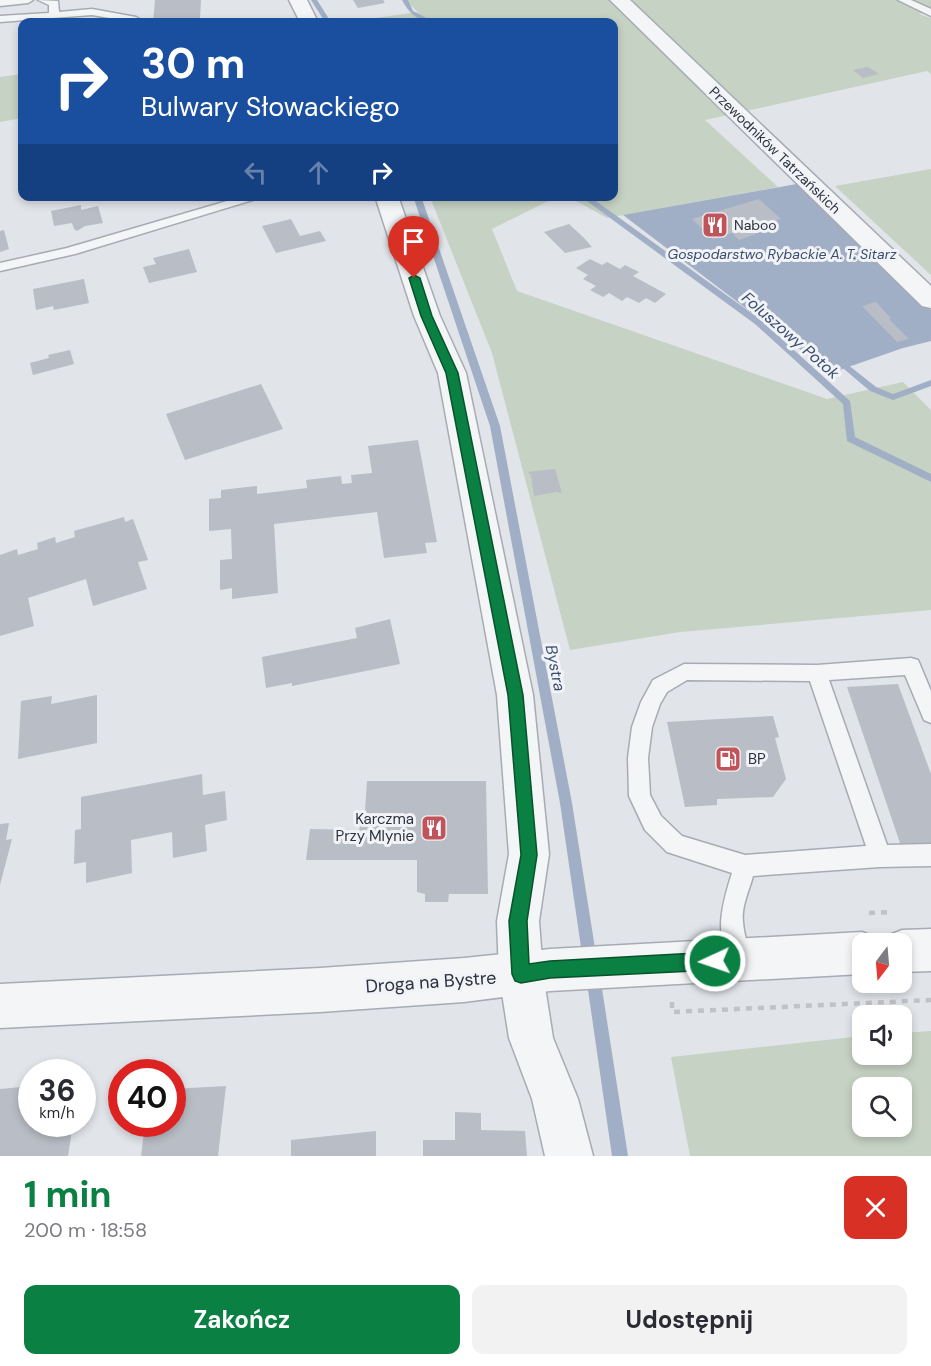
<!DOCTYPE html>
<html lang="pl">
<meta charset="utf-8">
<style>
:root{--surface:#fff;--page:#f2f2f3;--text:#2b2b33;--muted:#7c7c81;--accent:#0b8043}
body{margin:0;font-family:"DM Sans",sans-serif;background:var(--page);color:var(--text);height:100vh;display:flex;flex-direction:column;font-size:22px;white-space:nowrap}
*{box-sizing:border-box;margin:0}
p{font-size:20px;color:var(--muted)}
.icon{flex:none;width:33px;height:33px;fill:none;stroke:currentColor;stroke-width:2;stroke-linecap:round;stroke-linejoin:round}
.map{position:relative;height:1156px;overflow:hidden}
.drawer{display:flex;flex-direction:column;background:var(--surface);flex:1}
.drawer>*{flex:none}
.top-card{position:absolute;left:18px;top:18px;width:600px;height:183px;border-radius:12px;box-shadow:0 3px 9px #0003;background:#1a4fa0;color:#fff;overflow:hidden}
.needle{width:39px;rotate:196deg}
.fabs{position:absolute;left:852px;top:933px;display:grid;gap:12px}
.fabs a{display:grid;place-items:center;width:60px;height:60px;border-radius:12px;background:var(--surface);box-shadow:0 3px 9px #0003;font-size:30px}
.speed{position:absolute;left:18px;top:1059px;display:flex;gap:12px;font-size:30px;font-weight:700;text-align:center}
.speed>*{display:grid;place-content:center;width:78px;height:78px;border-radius:50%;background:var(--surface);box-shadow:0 3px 9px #0003;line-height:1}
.speed small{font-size:15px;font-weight:400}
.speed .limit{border:9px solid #d22;background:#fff;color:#111}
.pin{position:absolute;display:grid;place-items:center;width:51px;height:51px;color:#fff;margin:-62px -26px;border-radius:50% 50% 50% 0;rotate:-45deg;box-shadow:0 0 6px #0007}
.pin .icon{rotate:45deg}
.me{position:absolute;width:66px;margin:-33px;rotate:267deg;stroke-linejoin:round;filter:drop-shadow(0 0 4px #0008)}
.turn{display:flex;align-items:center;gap:21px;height:126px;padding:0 24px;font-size:27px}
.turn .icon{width:78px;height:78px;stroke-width:2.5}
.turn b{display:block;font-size:42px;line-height:51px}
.lanes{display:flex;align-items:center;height:57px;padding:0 24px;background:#0003;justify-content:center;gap:30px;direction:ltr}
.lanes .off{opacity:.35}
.round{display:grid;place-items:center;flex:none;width:63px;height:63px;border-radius:12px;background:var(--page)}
.head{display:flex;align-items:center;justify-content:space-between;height:102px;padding:0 24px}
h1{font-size:36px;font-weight:700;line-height:45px;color:var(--accent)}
.button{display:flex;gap:12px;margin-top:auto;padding:12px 24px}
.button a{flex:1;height:69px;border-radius:12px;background:var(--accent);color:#fff;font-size:24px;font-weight:700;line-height:69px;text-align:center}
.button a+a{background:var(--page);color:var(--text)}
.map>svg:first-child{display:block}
</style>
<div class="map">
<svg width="931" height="1156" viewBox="0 0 931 1156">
<rect width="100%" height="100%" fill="#e1e4e9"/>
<!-- green -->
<g fill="#c6d2c3" fill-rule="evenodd">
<polygon points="405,0 931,0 931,11 919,14 931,18 931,74 927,71 705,120 778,187 607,218 569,197 614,196 614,22 348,22 418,12"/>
<polygon points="22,74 22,118 0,122 0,77"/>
<polygon points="931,169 931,275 835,186"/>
<polygon points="430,197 556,197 492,229 517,291 827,399 903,382 931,410 931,610 680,632 570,650 492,353"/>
<path d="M 931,1031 L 931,1156 L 690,1156 L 671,1057 L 862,1036 L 862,1054 L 902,1054 L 902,1033 ZM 862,1088 L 902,1088 L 902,1126 L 862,1126 Z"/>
</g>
<!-- water -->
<polygon fill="#a0afc5" points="802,183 931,310 931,341 903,348 831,373 623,215"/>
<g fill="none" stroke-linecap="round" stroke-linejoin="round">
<!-- stream -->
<g fill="#a0afc5" fill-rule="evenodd">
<polygon points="311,0 317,0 331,22 325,22"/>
<path d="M 402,0 L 408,0 L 413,11 L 434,22 C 418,22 409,13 402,0 Z"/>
<polygon points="413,196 421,196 500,426 572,803 597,961 595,966 590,968 585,966 583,961 560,803 490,426"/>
<polygon points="580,196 589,196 761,320 850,401 855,437 931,474 931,482 847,441 843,404 755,324"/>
<polygon points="847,364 876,387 893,394 931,380 931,386 893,400 870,391 844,369 843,367"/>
<polygon points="593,969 598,971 600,976 628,1156 612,1156 586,976 588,971"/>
</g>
</g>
<!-- building -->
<g fill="#b9bdc5">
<polygon points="155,0 201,0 200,19 153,22"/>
<polygon points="353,0 383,0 385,3 358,8"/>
<polygon points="868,67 879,74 863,78 853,70"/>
<polygon points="759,199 781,219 749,228 756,234 739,240 732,233 713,239 692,219"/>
<polygon points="81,205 81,210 98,206 103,223 85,226 77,231 74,229 72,223 54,226 51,211"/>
<polygon points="291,219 300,236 320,231 326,241 276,253 262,226"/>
<polygon points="569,224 584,238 592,247 565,253 544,232"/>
<polygon points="4,230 9,249 0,252 0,231"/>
<polygon points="189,249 197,272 149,283 143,267 156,264 153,258"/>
<polygon points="590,259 602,265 607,262 620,269 625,265 639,272 633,276 666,294 655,303 646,298 639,303 627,297 622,301 609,293 603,297 590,290 596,286 583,279 588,275 576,268"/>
<polygon points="84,279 89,303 54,310 53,306 36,310 33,289"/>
<polygon points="876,302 891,318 889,319 909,339 897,342 862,306"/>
<polygon points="70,350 74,364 33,375 30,363 49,358 48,355"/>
<polygon points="261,384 283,429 185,460 166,414"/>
<polygon points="418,440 437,542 425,543 427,553 384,558 377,512 274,524 278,593 232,599 232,588 220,590 220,560 232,559 231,529 209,531 209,499 221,498 221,490 257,486 257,494 307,488 306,480 341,476 342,484 352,483 351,475 372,473 368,446"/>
<polygon points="555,469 562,493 556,492 534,496 531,475 528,472"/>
<polygon points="124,517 125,522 133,519 147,557 148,560 138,562 147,589 93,606 86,579 28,598 34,626 0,636 0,555 17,549 18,555 38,549 37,543 55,537 56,543 75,537 74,531"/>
<polygon points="390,619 400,664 292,686 292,683 266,688 262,657 357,638 355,628"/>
<polygon points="898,684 931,774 931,845 901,846 847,687"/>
<polygon points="97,695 97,743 18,759 21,701 52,696 51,704"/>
<polygon points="773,716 779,737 775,738 786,779 773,797 717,799 717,805 685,807 667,722"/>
<polygon points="202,774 203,795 225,791 227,820 205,825 207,851 173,858 172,832 131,840 132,873 86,883 86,862 74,864 75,830 81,829 81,797"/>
<polygon points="367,781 486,781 488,894 449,894 448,902 425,902 425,894 417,892 417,860 306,860 310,829 359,830 360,826 364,826"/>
<polygon points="9,823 6,840 12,839 0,885 0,824"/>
<polygon points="32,1086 32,1124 73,1124 68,1156 0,1156 0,1089"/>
<polygon points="226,1086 218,1156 141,1156 145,1124 172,1124 172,1089"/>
<polygon points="455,1112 481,1113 481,1130 525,1131 527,1156 423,1156 423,1140 455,1140"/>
<polygon points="376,1131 376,1156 291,1156 291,1140"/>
</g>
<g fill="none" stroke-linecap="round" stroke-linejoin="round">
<!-- service casing -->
<g stroke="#a7abb3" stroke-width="3">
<g id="service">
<polygon points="0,0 33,0 28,3 0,6"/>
<polygon points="38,0 58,1 59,12 92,9 136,17 141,20 133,22 92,15 0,22 0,16 49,13 49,5"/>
<polygon points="898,0 911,0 931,9 931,16"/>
<polygon points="244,196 266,196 75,254 0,271 0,263 67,248"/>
<path d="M 911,658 L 918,660 L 931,691 L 931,723 L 924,720 L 905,675 L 829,680 L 887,845 L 931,844 L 931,866 L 880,867 L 753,876 C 749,891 741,907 743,922 C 744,938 752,953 746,968 L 738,972 L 730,968 C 715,932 721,908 732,873 L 667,852 L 645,830 L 629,796 L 628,758 L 632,727 L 641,702 L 653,680 L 684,664 L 817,665 ZM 687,680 L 810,681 L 866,846 L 745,855 L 682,836 L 661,816 L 650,795 L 648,758 L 652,727 L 660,704 L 667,692 Z"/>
</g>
</g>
<!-- minor casing -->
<g stroke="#a7abb3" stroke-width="3">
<g id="minor">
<polygon points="289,0 307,0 318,22 300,22"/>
<polygon points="610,0 630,0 931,286 931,308 922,306"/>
<polygon points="375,196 398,196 440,316 466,373 533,695 549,854 539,921 543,974 553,1038 578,1099 593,1156 545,1156 532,1099 509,1038 499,974 497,921 509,854 497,695 438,373 414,316"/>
</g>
</g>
<!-- tertiary casing -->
<g stroke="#a7abb3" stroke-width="3">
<g id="tertiary">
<polygon points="931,929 931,971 902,972 902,944 884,944 887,936 902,930"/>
<polygon points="862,932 877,938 879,944 862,944 862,974 550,991 464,1002 320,1012 0,1028 0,984 320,968 464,958 550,949"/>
</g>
</g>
<!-- path -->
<g stroke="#c0c2c7" stroke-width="4.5" stroke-dasharray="6 6" stroke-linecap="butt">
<polyline points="869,913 892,912"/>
<polyline points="672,1002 672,1012 931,1000"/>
</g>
<!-- service -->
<use href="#service" fill="#f4f5f7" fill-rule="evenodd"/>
<!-- minor -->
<use href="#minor" fill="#f4f5f7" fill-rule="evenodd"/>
<!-- tertiary -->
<use href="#tertiary" fill="#f4f5f7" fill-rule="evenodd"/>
</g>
<!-- route -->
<polygon fill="#0b8043" stroke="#07532c" stroke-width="1.5" points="414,275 420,278 432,316 458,373 523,695 537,855 527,921 529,964 550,961 715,952 721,955 724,961 721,967 715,970 550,978 521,983 515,981 512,974 509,921 521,855 508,695 446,373 421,316 409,278"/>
<!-- icons -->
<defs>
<g id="restaurant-square" transform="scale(1.35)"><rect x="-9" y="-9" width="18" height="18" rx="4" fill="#c1535a" stroke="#f1f3f6"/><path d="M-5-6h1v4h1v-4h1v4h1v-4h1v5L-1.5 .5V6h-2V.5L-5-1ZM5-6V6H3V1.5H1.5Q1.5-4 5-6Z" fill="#fff"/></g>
<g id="fuel-square" transform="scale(1.35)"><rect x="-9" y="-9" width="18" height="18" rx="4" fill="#c1535a" stroke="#f1f3f6"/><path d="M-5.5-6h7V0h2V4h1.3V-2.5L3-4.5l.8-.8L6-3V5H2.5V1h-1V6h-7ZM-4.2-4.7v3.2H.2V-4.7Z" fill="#fff"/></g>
</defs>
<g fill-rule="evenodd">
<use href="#restaurant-square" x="715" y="225"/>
<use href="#fuel-square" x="728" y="759"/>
<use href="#restaurant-square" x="434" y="828"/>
</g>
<g text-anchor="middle" stroke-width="6" stroke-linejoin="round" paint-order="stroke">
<!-- far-street labels -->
<g font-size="14" fill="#2b313f" stroke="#f1f3f6">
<text transform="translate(775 150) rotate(44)" y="5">Przewodników Tatrzańskich</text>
</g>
<!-- far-poi labels -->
<g font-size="14" fill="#2b313f" stroke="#f1f3f6" text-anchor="start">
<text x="734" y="230">Naboo</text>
</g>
<!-- far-water labels -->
<g font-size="14" font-style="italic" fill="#394d6f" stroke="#f1f3f6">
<text x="782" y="259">Gospodarstwo Rybackie A. T. Sitarz</text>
</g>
<!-- poi labels -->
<g font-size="15" fill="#2b313f" stroke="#f1f3f6" text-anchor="start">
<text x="748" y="764">BP</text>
<text x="414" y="824" text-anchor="end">Karczma<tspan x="414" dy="17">Przy Mlynie</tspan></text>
</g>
<!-- water labels -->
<g font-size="16" font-style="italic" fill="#394d6f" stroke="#f1f3f6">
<text transform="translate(791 335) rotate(41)" y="6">Foluszowy Potok</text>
<text transform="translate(556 668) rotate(79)" y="6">Bystra</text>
</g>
<!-- near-street labels -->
<g font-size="18" fill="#2b313f" stroke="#f1f3f6">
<text transform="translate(431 982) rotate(-4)" y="6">Droga na Bystre</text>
</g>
</g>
</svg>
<div class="fabs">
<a><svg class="needle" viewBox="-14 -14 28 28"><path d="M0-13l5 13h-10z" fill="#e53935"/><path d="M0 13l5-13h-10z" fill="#7c7c81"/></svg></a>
<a><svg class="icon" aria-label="sound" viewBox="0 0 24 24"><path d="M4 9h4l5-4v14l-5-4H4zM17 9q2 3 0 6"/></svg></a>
<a><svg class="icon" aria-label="search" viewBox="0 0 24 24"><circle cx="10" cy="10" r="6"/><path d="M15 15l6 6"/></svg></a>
</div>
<div class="speed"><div>36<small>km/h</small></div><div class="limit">40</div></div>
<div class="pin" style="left:414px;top:278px;background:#d93025"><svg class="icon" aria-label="arrive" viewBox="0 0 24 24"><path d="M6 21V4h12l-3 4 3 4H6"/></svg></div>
<svg class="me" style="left:715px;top:961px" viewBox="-20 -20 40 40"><circle r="17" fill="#0b8043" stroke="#fff" stroke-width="3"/><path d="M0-11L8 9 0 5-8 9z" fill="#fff"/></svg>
<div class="top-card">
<div class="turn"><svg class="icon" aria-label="right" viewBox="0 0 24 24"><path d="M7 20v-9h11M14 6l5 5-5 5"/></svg><div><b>30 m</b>Bulwary Słowackiego</div></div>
<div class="lanes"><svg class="icon off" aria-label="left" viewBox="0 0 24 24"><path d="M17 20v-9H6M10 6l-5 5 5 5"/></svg><svg class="icon off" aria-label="ahead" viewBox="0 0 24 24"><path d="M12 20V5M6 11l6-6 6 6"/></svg><svg class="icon" aria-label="right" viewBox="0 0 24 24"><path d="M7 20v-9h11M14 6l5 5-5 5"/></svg></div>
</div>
</div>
<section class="drawer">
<div class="head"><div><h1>1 min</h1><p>200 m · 18:58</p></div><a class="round" style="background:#d93025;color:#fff"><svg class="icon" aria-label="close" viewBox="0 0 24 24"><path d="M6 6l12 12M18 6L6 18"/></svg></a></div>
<div class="button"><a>Zakończ</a><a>Udostępnij</a></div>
</section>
